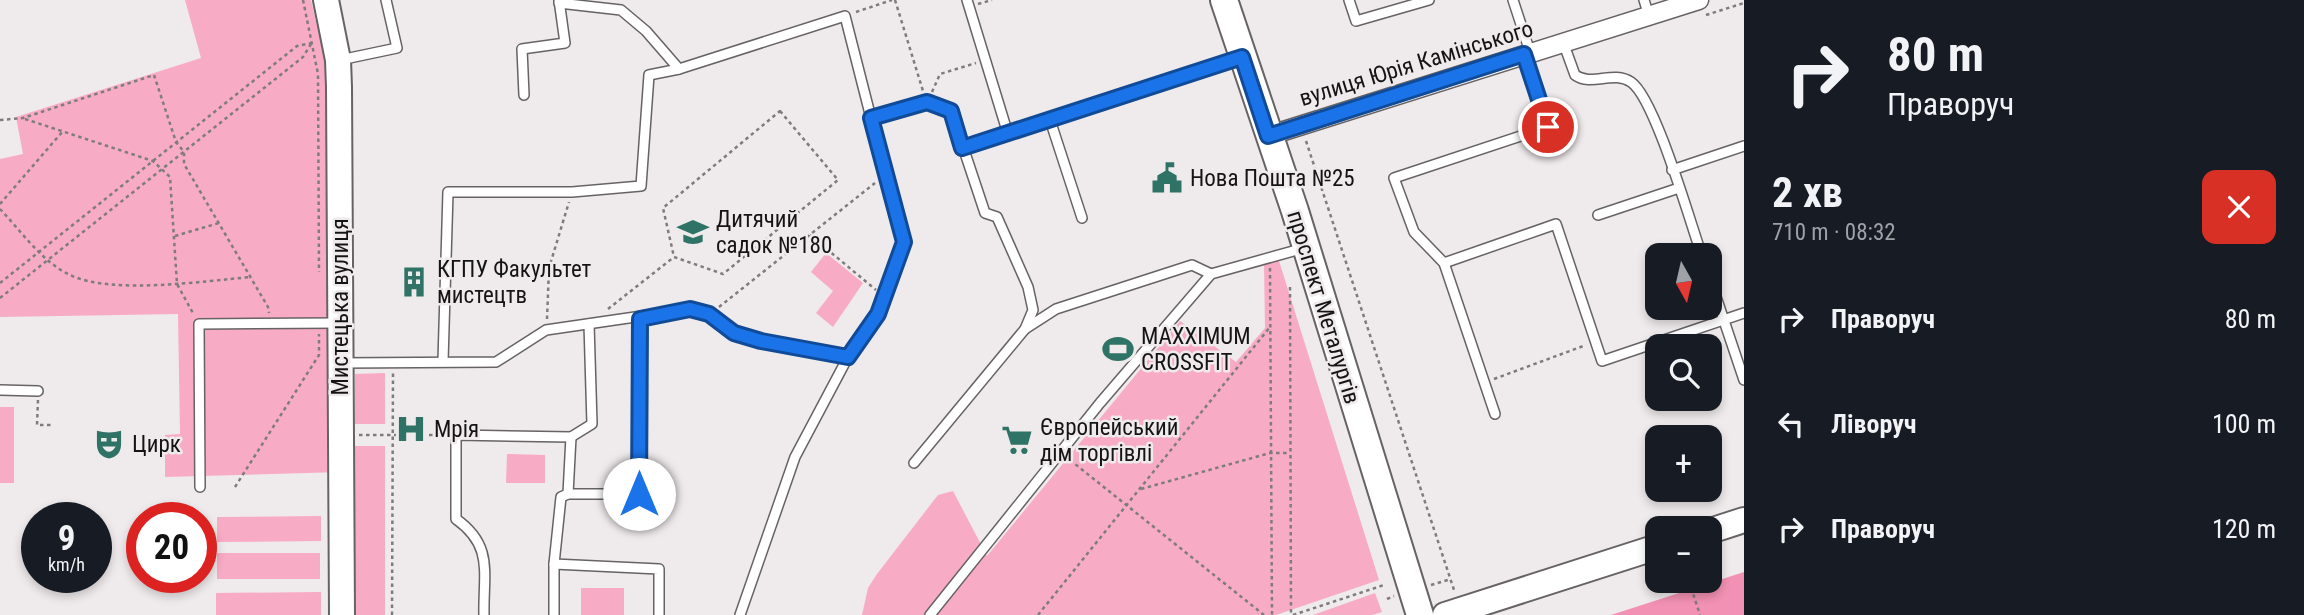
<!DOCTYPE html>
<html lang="uk">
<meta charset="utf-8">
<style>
:root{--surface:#171b24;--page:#20242c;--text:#f1f3f6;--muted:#9ea1a6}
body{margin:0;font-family:"Roboto Condensed",sans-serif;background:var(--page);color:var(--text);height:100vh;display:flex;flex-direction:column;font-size:26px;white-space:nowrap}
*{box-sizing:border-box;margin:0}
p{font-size:23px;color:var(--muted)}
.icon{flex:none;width:38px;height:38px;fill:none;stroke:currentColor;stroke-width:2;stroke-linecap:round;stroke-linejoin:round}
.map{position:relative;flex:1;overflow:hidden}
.details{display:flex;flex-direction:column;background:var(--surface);width:560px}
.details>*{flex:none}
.top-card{background:#171b24;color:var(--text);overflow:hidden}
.needle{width:46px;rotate:172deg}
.fabs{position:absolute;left:1645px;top:243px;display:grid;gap:14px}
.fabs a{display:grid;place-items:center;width:77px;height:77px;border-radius:14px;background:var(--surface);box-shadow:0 4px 10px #0003;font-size:35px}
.speed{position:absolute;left:21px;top:502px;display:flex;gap:14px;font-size:35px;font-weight:700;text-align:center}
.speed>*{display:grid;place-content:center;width:91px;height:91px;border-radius:50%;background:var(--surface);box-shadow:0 4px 10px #0003;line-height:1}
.speed small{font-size:18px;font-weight:400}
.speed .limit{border:10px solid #d22;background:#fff;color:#111}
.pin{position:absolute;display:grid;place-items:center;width:60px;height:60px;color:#fff;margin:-30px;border:4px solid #fff;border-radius:50%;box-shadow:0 2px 7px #0007}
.me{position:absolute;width:77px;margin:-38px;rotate:0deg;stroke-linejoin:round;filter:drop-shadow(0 0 5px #0008)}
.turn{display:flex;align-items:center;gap:24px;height:147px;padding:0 28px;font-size:32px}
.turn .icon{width:91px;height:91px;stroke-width:2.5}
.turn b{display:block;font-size:49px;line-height:60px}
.round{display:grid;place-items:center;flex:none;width:74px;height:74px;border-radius:14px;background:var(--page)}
.head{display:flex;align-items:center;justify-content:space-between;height:119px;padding:0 28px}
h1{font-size:42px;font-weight:700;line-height:52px}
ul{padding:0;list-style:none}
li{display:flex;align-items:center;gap:21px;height:105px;padding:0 28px}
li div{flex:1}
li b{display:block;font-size:26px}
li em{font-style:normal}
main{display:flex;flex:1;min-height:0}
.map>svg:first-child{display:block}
</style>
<main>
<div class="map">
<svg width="1744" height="615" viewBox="0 0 1744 615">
<rect width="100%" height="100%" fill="#efeaeb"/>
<!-- green -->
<g fill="#f8abc4">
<polygon points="185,0 311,0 328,73 341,472 165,477 165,435 180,434 178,314 0,317 0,159 23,154 16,117 201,58"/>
<polygon points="826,253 863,283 833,327 816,313 833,291 811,272"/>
<polygon points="1279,261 1379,580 1276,615 862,615 868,588 877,574 938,495 953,491 987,556 1180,321 1236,362 1265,328 1264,262"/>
<polygon points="385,373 385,424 355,424 355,374"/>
<rect x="0" y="407" width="14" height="76"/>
<polygon points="355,446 385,446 385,615 352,615"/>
<polygon points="507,454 545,455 545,483 506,483"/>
<polygon points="321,516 321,541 217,542 217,517"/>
<rect x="217" y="553" width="103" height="26"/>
<rect x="581" y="588" width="43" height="27"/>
<polygon points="321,592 321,615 216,615 216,593"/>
<polygon points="1375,593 1382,612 1372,615 1313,615"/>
</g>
<!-- forest -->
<polygon fill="#f291b3" points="1744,572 1744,615 1611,615"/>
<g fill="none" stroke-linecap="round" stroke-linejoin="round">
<!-- lane casing -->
<g stroke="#676364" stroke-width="12">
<g id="lane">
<polyline points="967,0 1008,134"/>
<polyline points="1349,0 1356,21 1429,0"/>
<polyline points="1513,0 1530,52"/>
<polyline points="1644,0 1649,16"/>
<polyline points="559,3 621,10 646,31 679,69"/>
<path d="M 1563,42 L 1575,75 C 1592,87 1613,70 1631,82 C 1655,98 1690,222 1702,256"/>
<polyline points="1524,54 1548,127 1394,178 1414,232 1444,263 1556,224 1602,361 1744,313"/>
<polyline points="340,60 397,48 386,0"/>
<polyline points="524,95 522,49 565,43 559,0"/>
<polyline points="1050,120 1082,218"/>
<polyline points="962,148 1240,57"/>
<polyline points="1672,170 1744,146"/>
<polyline points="1598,215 1679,188"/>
<polyline points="1444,263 1495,414"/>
<polyline points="1710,279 1744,380"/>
<polyline points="1025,329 1056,309 1192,265 1211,274"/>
<polyline points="443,361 448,192 572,192 641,186 649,75 679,69 845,16 871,118 927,102 951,111 985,213 997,217 1028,287 1033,310 1025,329 914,463"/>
<polyline points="341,363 496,362 546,330 690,309 709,314 734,333 761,341 848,357"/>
<polyline points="0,390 38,391"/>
<polyline points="200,487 199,324 338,323"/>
<polyline points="568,494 571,437"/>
<polyline points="554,564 659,569 659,615"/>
<path d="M 484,615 C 483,573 494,546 456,519 L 456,435 L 571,437 L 592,424 L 589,324"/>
<polyline points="554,615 554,564 561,497 568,494 639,494 640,319"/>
<polyline points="740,615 795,457 848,357 878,314 904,242 871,118"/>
<polyline points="930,615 1100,403 1211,274 1304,248"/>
</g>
</g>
<!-- street casing -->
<g stroke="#676364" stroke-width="21">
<polyline id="street" points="1268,136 1699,0"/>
</g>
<!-- secondary casing -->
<g stroke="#676364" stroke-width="28">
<g id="secondary">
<polyline points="326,0 338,60 339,87 342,615"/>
<polyline points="1710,531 1744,520"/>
<polyline points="1445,615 1657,547"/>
</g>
</g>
<!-- primary casing -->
<g stroke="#676364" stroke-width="30">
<polyline id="primary" points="1224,0 1295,211 1420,615"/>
</g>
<!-- path -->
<g stroke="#7f7c7c" stroke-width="2.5" stroke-dasharray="3.5 3.5" stroke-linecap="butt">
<polyline points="303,0 318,74 319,272"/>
<polyline points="895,0 923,91"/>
<polyline points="978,4 992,0"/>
<polyline points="856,12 892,0"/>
<polyline points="1706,15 1744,3"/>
<polyline points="932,92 940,74 976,63"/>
<polygon points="780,111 838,180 723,274 674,257 663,208"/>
<polyline points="25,119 153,161 170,177 177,284 194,315"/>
<polyline points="0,120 23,118 154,75 176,142 184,152 184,164 268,307 269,313"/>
<polyline points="1306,141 1455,593"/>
<polyline points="0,204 63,131"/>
<path d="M 0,209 C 21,231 42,262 70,275 C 112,295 204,281 251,277"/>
<polyline points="810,235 876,290"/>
<polyline points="175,236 219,223"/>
<polyline points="1270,268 1272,615"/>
<polyline points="0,283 297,46 312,43"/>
<polyline points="1290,287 1291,615"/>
<polyline points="0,298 303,57 311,44"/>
<polyline points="719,307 875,183"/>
<polyline points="608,309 674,257"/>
<polyline points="547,319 549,268 569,202"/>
<polyline points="1494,379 1586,345"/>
<polyline points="38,400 37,425 51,425"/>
<polyline points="359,435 401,435"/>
<polyline points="429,435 445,435"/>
<polyline points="1070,460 1264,615"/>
<polyline points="235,487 319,355 319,334"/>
<polyline points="1141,489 1270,453 1290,453"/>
<polyline points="1689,581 1700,615"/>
<polyline points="1431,585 1451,579"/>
<polyline points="1387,599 1394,596"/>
<polyline points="392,615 393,373"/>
<polyline points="1038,615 1270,327"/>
<polyline points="1293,615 1384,585"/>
</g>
<!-- lane -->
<use href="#lane" stroke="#fff" stroke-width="9"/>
<!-- street -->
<use href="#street" stroke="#fff" stroke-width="18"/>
<!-- secondary -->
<use href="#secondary" stroke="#fff" stroke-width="24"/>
<!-- primary -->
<use href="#primary" stroke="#fff" stroke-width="26"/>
</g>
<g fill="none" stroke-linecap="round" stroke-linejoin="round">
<!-- route casing -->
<g stroke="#114b97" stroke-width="18">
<polyline id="route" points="639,494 640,319 690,309 709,314 734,333 761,341 848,357 878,314 904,242 871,118 927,102 951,111 962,148 1242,57 1268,136 1524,54 1548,127"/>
</g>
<!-- route -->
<use href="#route" stroke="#1a73e8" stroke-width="12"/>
</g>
<!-- icons -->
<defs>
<g id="civic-bare" transform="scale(2.415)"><path d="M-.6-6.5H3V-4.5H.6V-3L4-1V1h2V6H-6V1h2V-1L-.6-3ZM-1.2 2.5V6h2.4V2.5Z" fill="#2f7366" stroke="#efeaeb" stroke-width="2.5" paint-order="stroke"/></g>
<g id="school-bare" transform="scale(2.415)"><path d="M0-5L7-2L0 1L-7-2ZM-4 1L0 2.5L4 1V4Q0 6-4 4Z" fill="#2f7366" stroke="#efeaeb" stroke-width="2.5" paint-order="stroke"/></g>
<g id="building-bare" transform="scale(2.415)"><path d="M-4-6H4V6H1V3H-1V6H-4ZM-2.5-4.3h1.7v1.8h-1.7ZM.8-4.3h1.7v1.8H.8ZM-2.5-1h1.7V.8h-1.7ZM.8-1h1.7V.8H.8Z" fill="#2f7366" stroke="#efeaeb" stroke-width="2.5" paint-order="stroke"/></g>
<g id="stadium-bare" transform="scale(2.415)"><path d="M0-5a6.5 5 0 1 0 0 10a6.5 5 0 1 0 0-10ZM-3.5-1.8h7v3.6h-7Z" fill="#2f7366" stroke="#efeaeb" stroke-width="2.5" paint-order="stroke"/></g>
<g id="hospital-bare" transform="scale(2.415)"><path d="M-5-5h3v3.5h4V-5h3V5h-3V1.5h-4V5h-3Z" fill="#2f7366" stroke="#efeaeb" stroke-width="2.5" paint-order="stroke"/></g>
<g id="supermarket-bare" transform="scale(2.415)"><path d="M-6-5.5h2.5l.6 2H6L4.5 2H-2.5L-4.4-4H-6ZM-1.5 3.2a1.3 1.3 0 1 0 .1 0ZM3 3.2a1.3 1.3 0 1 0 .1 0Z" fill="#2f7366" stroke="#efeaeb" stroke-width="2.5" paint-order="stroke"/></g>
<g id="theatre-bare" transform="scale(2.415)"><path d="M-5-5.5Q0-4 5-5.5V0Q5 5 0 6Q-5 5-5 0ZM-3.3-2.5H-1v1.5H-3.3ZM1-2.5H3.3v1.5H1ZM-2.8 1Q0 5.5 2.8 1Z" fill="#2f7366" stroke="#efeaeb" stroke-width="2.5" paint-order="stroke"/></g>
</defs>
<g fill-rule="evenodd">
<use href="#civic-bare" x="1167" y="178"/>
<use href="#school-bare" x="693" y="232"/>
<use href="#building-bare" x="414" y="282"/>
<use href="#stadium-bare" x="1118" y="349"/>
<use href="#hospital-bare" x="411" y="429"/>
<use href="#supermarket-bare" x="1017" y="440"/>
<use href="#theatre-bare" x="109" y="444"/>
</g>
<g text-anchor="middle" stroke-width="5" stroke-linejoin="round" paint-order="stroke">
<!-- street labels -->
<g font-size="23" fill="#151414" stroke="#efeaeb">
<text transform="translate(1416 63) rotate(-17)" y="8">вулиця Юрія Камінського</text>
<text transform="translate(340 307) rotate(-90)" y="8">Мистецька вулиця</text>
<text transform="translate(1324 307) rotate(73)" y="8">проспект Металургів</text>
</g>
<!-- poi labels -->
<g font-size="23" fill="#151414" stroke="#efeaeb" text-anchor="start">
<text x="1190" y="186">Нова Пошта №25</text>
<text x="716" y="227">Дитячий<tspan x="716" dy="26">садок №180</tspan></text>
<text x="437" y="277">КГПУ Факультет<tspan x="437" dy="26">мистецтв</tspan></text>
<text x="1141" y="344">MAXXIMUM<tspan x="1141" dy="26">CROSSFIT</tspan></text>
<text x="1040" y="435">Європейський<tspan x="1040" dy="26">дім торгівлі</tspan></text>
<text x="434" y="437">Мрія</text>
<text x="132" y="452">Цирк</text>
</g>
</g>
</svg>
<div class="fabs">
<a><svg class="needle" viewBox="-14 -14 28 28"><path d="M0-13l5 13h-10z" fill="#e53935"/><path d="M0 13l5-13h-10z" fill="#9ea1a6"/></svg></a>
<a><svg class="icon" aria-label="search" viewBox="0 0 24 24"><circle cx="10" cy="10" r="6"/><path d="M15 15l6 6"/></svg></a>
<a>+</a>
<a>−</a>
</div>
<div class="speed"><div>9<small>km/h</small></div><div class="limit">20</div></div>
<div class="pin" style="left:1548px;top:127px;background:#d93025"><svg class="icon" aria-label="arrive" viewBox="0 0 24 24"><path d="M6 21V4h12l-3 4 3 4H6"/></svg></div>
<svg class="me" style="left:639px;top:494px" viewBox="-20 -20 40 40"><circle r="19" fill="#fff"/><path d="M0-13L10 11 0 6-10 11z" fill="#1a73e8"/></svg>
</div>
<section class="details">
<div class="top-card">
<div class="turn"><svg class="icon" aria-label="right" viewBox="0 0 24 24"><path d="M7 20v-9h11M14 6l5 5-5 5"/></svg><div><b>80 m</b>Праворуч</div></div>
</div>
<div class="head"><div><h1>2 хв</h1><p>710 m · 08:32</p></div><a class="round" style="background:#d93025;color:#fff"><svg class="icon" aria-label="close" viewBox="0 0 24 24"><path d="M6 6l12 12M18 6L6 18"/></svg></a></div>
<ul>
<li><svg class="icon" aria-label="right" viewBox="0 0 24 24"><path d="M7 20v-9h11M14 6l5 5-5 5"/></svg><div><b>Праворуч</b></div><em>80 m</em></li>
<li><svg class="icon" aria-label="left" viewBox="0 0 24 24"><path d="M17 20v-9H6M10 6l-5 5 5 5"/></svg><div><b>Ліворуч</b></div><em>100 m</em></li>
<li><svg class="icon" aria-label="right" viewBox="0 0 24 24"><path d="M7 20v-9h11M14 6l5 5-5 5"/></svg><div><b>Праворуч</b></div><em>120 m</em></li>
</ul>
</section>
</main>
